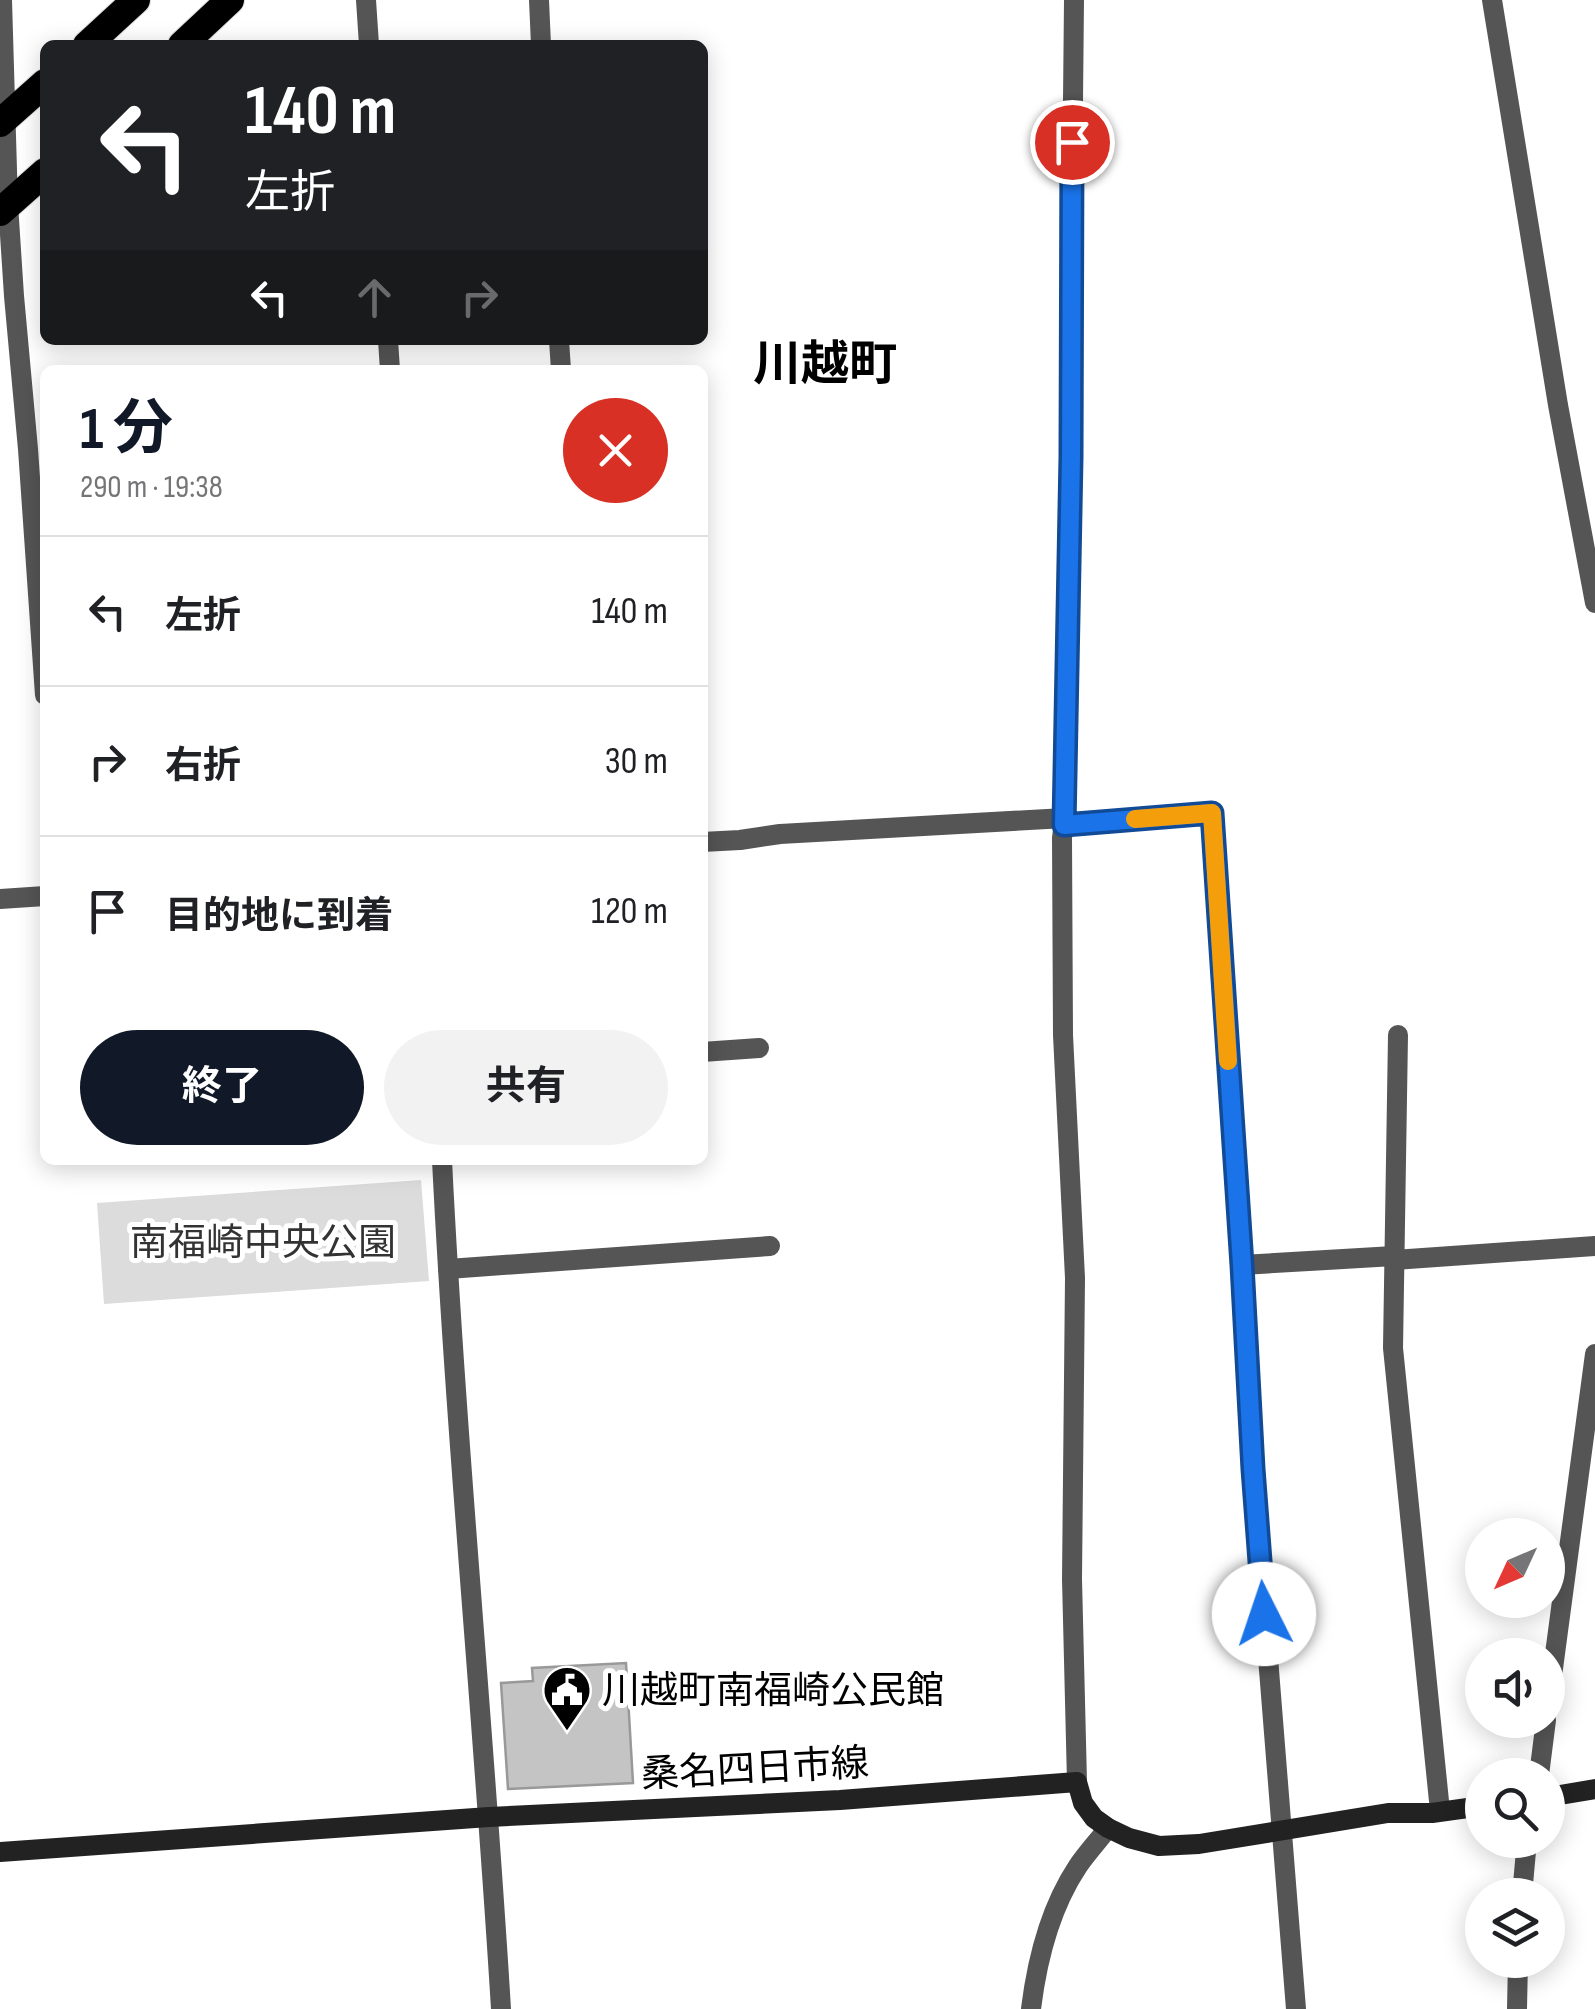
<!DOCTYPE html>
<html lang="ja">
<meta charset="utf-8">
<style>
:root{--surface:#fff;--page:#f2f2f2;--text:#202124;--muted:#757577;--line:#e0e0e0;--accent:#111827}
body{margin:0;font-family:"Sofia Sans Condensed","Noto Sans JP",sans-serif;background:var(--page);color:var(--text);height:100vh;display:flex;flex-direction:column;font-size:38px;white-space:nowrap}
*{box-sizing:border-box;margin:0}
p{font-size:32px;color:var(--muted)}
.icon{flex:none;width:55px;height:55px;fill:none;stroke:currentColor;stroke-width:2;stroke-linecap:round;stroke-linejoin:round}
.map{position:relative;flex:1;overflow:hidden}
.sheet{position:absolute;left:40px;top:365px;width:668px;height:800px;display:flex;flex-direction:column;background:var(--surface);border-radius:15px;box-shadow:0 5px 25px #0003}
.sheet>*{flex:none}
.hud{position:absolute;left:40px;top:40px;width:668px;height:305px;border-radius:15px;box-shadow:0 5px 25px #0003;background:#202124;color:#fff;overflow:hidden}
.needle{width:65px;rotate:226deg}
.fabs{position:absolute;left:1465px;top:1518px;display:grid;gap:20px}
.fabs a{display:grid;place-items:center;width:100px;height:100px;border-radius:50%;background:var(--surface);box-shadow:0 5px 25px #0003;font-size:50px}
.pin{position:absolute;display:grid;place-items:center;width:85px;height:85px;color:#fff;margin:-42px;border:5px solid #fff;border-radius:50%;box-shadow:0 2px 10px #0007}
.me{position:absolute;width:110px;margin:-55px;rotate:356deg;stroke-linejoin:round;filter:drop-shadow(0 0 8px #0008)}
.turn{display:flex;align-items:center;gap:35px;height:210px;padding:0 40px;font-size:45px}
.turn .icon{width:130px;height:130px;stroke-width:2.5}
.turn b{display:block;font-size:70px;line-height:85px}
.lanes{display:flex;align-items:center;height:95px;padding:0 40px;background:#0003;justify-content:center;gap:50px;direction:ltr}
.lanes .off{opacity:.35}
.round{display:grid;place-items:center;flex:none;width:105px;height:105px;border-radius:52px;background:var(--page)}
.head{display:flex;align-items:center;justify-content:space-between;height:170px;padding:0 40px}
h1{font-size:60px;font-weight:700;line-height:75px;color:var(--accent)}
.primary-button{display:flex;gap:20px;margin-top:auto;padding:20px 40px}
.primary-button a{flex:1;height:115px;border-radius:60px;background:var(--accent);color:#fff;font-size:40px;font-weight:700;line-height:115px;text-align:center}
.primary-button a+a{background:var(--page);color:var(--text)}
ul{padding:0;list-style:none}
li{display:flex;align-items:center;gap:30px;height:150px;padding:0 40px;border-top:2px solid var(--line)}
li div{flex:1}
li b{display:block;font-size:38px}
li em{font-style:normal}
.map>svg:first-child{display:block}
</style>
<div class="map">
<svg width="1595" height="2009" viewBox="0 0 1595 2009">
<rect width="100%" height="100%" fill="#fff"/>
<!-- green -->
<polygon fill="#dcdcdc" points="421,1180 429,1281 104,1304 97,1203"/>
<!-- building -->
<polygon fill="#c4c4c4" stroke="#999" stroke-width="2.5" points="626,1663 633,1783 508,1789 501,1683 533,1681 532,1668"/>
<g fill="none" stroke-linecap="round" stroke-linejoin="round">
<!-- trunk casing -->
<g stroke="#dbdbdb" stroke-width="30">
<g id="trunk">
<polyline points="87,45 136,0"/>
<polyline points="182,45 230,0"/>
<polyline points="0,123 45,83"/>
<polyline points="0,212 45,172"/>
</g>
</g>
<!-- minor -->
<g stroke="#555" stroke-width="20">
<polyline points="366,0 369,45"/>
<polyline points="539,0 541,45"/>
<polyline points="1074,0 1066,806 1062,838 1063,1035 1075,1278 1072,1579 1077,1782"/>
<polyline points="1492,0 1558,405 1595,603"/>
<polyline points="8,204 14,296 28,449 45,695"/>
<polyline points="388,340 390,370"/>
<polyline points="559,340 561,370"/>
<polyline points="1064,825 1212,813 1242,1265 1253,1469 1296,2009"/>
<polyline points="702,842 740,840 780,834 1065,818"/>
<polyline points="0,899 45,896"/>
<polyline points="1398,1035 1393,1348 1440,1811"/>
<polyline points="702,1052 759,1048"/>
<path d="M 442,1160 C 456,1443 484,1726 501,2009"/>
<polyline points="1394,1260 1595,1246"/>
<polyline points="1242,1265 1394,1256"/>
<polyline points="448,1269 770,1246"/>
<polyline points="1548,1706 1595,1354"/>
<polyline points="1539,1775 1546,1720"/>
<polyline points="1522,1895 1527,1840"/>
<path d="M 1031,2009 C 1037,1960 1050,1908 1078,1866 C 1087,1853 1098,1841 1108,1828"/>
<polyline points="1517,2009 1518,1960"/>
</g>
<!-- tertiary -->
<polyline stroke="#555" stroke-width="20" points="2,0 8,204"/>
<!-- secondary -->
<g stroke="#222" stroke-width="20">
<polyline points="1548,1797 1595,1789"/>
<polyline points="0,1852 489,1817 840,1800 1077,1782 1083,1803 1094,1818 1108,1828 1129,1838 1159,1846 1199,1844 1388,1813 1432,1813 1482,1806"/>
</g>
<!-- trunk -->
<use href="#trunk" stroke="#000" stroke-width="28"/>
</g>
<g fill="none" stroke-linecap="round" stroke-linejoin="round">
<!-- route casing -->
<g stroke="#114b97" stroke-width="25">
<polyline id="route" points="1072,142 1071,457 1064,825 1212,813 1242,1265 1253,1469 1264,1614"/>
</g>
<!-- route -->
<use href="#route" stroke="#1a73e8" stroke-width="18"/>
<!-- slow -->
<polyline stroke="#f59e0b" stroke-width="18" points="1135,819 1212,813 1228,1061"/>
</g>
<!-- icons -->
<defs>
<g id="civic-pin" transform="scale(2.5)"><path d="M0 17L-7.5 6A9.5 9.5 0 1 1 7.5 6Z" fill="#000" stroke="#fff"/><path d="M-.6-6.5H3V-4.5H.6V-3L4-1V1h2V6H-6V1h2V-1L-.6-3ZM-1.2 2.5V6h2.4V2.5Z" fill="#fff"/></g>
</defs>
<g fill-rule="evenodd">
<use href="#civic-pin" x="567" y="1690"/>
</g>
<g text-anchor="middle" stroke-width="10" stroke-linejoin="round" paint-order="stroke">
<!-- park labels -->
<g font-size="38" fill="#333" stroke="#fff">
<text x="263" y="1255">南福崎中央公園</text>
</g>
<!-- poi labels -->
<g font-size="38" fill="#000" stroke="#fff" text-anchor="start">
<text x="602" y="1703">川越町南福崎公民館</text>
</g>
<!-- street labels -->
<g font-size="38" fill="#000" stroke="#fff">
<text transform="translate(755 1768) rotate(-3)" y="13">桑名四日市線</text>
</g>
<!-- district labels -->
<g font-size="48" font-weight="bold" fill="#000" stroke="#fff">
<text x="825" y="380">川越町</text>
</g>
</g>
</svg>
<div class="fabs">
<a><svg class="needle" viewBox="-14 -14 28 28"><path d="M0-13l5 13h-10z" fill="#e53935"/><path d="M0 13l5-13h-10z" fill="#757577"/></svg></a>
<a><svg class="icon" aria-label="sound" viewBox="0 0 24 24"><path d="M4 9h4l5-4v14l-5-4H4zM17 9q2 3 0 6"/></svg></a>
<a><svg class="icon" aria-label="search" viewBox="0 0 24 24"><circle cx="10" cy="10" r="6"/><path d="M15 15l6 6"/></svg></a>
<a><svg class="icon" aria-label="layers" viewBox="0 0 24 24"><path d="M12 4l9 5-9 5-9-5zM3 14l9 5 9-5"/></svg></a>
</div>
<div class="pin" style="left:1072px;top:142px;background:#d93025"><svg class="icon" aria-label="arrive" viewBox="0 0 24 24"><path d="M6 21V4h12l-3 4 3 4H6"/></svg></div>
<svg class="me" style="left:1264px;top:1614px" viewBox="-20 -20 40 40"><circle r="19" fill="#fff"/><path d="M0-13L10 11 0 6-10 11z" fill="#1a73e8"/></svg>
<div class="hud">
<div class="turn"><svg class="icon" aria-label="left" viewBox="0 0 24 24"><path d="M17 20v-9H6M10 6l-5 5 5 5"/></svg><div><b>140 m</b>左折</div></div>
<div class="lanes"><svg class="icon" aria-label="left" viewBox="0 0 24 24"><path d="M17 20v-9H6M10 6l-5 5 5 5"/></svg><svg class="icon off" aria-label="ahead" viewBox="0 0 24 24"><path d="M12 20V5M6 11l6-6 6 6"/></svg><svg class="icon off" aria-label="right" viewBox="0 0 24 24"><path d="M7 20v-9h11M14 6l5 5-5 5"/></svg></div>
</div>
<section class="sheet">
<div class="head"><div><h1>1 分</h1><p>290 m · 19:38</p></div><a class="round" style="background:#d93025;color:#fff"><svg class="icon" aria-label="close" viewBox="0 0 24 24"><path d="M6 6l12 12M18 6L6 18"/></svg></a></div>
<ul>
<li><svg class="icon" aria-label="left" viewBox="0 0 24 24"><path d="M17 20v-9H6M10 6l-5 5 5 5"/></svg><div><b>左折</b></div><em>140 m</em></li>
<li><svg class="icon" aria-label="right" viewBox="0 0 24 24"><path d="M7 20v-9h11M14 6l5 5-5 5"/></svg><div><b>右折</b></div><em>30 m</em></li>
<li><svg class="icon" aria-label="arrive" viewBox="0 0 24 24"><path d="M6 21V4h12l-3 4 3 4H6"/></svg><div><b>目的地に到着</b></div><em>120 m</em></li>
</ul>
<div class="primary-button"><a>終了</a><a>共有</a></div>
</section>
</div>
